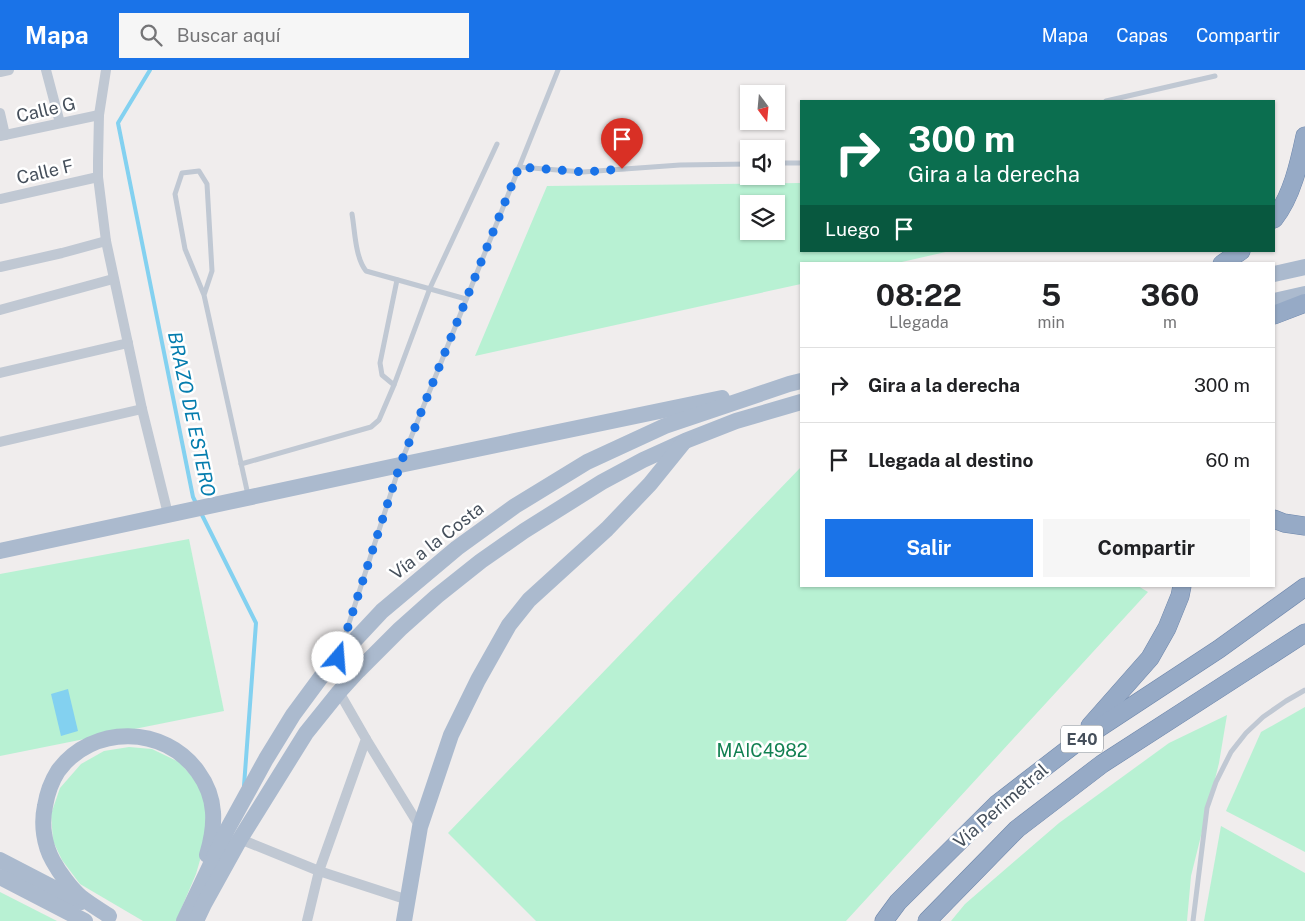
<!DOCTYPE html>
<html lang="es">
<meta charset="utf-8">
<style>
:root{--surface:#fff;--page:#f6f6f6;--text:#202124;--muted:#757577;--line:#e0e0e0;--accent:#1a73e8}
body{margin:0;font-family:"Public Sans",sans-serif;background:var(--page);color:var(--text);height:100vh;display:flex;flex-direction:column;font-size:19px;white-space:nowrap}
*{box-sizing:border-box;margin:0}
p{font-size:16px;color:var(--muted)}
.icon{flex:none;width:28px;height:28px;fill:none;stroke:currentColor;stroke-width:2;stroke-linecap:round;stroke-linejoin:round}
.map{position:relative;flex:1;overflow:hidden}
.details{position:absolute;left:800px;top:192px;width:475px;height:325px;display:flex;flex-direction:column;background:var(--surface);border-radius:0px;box-shadow:0 1px 4px #0004}
.details>*{flex:none}
.guide{position:absolute;left:800px;top:30px;width:475px;height:152px;border-radius:0px;box-shadow:0 1px 4px #0004;background:#0b6e4f;color:#fff;overflow:hidden}
.needle{width:32px;rotate:164deg}
.controls{position:absolute;left:740px;top:15px;display:grid;gap:10px}
.controls a{display:grid;place-items:center;width:45px;height:45px;border-radius:0px;background:var(--surface);box-shadow:0 1px 4px #0004;font-size:25px}
.pin{position:absolute;display:grid;place-items:center;width:42px;height:42px;color:#fff;margin:-51px -21px;border-radius:50% 50% 50% 0;rotate:-45deg;box-shadow:0 0 5px #0007}
.pin .icon{rotate:45deg}
.me{position:absolute;width:55px;margin:-28px;rotate:18deg;stroke-linejoin:round;filter:drop-shadow(0 0 4px #0008)}
.turn{display:flex;align-items:center;gap:18px;height:105px;padding:0 25px;font-size:22px}
.turn .icon{width:65px;height:65px;stroke-width:2.5}
.turn b{display:block;font-size:35px;line-height:42px}
.then{display:flex;align-items:center;height:48px;padding:0 25px;background:#0003;gap:10px;font-size:19px}
.eta{display:flex;justify-content:space-evenly;align-items:center;height:85px;text-align:center}
.eta b{font-size:30px;font-weight:700;line-height:35px}
.button{display:flex;gap:10px;margin-top:auto;padding:10px 25px}
.button a{flex:1;height:58px;border-radius:0px;background:var(--accent);color:#fff;font-size:20px;font-weight:700;line-height:58px;text-align:center}
.button a+a{background:var(--page);color:var(--text)}
ul{padding:0;list-style:none}
li{display:flex;align-items:center;gap:15px;height:75px;padding:0 25px;border-top:1px solid var(--line)}
li div{flex:1}
li b{display:block;font-size:19px}
li em{font-style:normal}
header{display:flex;align-items:center;gap:30px;box-sizing:border-box;height:70px;padding:0 25px;background:var(--accent);color:#fff}
header strong{font-size:24px}
nav{display:flex;gap:28px;margin-inline-start:auto;font-size:18px}
.search{width:350px;height:45px;background:var(--page);display:flex;align-items:center;gap:12px;box-sizing:border-box;padding:0 18px;border-radius:0px;color:var(--muted);font-size:19px}
.map>svg:first-child{display:block}
</style>
<header>
<strong>Mapa</strong>
<div class="search"><svg class="icon" aria-label="search" viewBox="0 0 24 24"><circle cx="10" cy="10" r="6"/><path d="M15 15l6 6"/></svg>Buscar aquí</div>
<nav><a>Mapa</a><a>Capas</a><a>Compartir</a></nav>
</header>
<div class="map">
<svg width="1305" height="851" viewBox="0 0 1305 851">
<rect width="100%" height="100%" fill="#f0eded"/>
<!-- green -->
<g fill="#b8f1d3" fill-rule="evenodd">
<path d="M 801,113 L 801,181 L 950,181 L 893,194 L 801,194 L 801,214 L 475,286 L 547,116 ZM 749,134 L 776,134 L 776,161 L 749,161 Z"/>
<polygon points="801,397 801,516 1138,516 1148,522 846,851 536,851 448,763"/>
<polygon points="189,469 224,641 0,686 0,504"/>
<polygon points="1305,637 1305,782 1226,741 1261,662"/>
<polygon points="1227,645 1219,693 1191,806 1187,851 951,851 965,834 1059,753 1169,673"/>
<polygon points="129,677 152,679 179,692 199,714 209,740 209,759 196,804 176,851 143,851 80,814 62,790 53,771 51,744 60,718 81,694 104,681"/>
<polygon points="1221,756 1305,803 1305,851 1204,851"/>
<polygon points="0,822 57,851 0,851"/>
</g>
<!-- water -->
<polygon fill="#83d1f0" points="68,619 78,661 61,666 51,624"/>
<g fill="none" stroke-linecap="round" stroke-linejoin="round">
<!-- stream -->
<g stroke="#83d1f0" stroke-width="4">
<polyline points="150,0 118,53 193,427 197,435"/>
<polyline points="200,441 256,553 244,716"/>
</g>
<!-- trunk casing -->
<g stroke="#6d86ab" stroke-width="19">
<g id="trunk">
<path d="M 1274,149 C 1292,126 1299,94 1305,66"/>
<polyline points="1222,194 1241,181"/>
<polyline points="1274,245 1305,233"/>
<polyline points="1274,449 1284,453 1305,456"/>
<polyline points="1090,656 1150,588 1167,558 1180,526 1182,516"/>
<polyline points="884,851 898,832 997,734 1076,673 1219,579 1305,517"/>
<polyline points="927,851 1017,759 1102,694 1305,563"/>
</g>
</g>
<!-- service -->
<g stroke="#c0c8d3" stroke-width="5">
<polyline points="1106,31 1215,6"/>
<polyline points="776,93 801,93"/>
<polyline points="519,97 583,102 680,95 749,94"/>
<path d="M 352,144 C 355,161 355,187 366,201 L 466,229"/>
<polyline points="204,225 212,201 207,114 199,101 182,103 175,124 185,179 204,225 248,425"/>
<polyline points="394,315 382,305 380,293 397,210"/>
<polyline points="241,394 371,357 379,350 394,315 430,218 497,74"/>
<polyline points="342,575 400,395 558,0"/>
<polyline points="1193,851 1207,738 1216,712 1231,682 1246,663 1263,647 1286,631 1305,620"/>
</g>
<!-- minor -->
<g stroke="#c0c8d3" stroke-width="10">
<polyline points="46,0 60,53"/>
<polyline points="106,0 99,45 98,91 98,107 106,171 142,339 168,444"/>
<polyline points="0,2 9,0"/>
<polyline points="0,43 5,65"/>
<polyline points="0,66 99,45"/>
<polyline points="0,129 98,107"/>
<polyline points="0,197 62,183 106,171"/>
<polyline points="0,240 113,209"/>
<polyline points="0,303 128,273"/>
<polyline points="0,372 142,339"/>
<polyline points="366,669 420,757"/>
<polyline points="240,769 319,801 408,830"/>
<polyline points="307,851 319,801 366,669 339,622"/>
</g>
<!-- primary -->
<g stroke="#abbace" stroke-width="16">
<polyline points="1274,204 1305,197"/>
<polyline points="1274,231 1305,224"/>
<polyline points="0,481 400,395 722,328"/>
<polyline points="0,790 81,832"/>
<polyline points="0,807 85,851"/>
<path d="M 109,846 C 100,840 90,834 81,827 C 71,819 59,802 53,791 C 44,775 41,754 45,736 C 47,724 51,712 58,701 C 92,654 165,655 198,702 C 217,728 216,755 207,785"/>
<polyline points="184,851 227,760 266,689 293,645 324,603 382,541 457,478 515,436 587,392 665,356 789,314 801,311"/>
<polyline points="196,851 204,834 240,769 306,663 339,622 358,601 400,559 437,526 481,491 524,461 602,412 643,390 685,371 736,351 801,332"/>
<polyline points="404,851 420,757 451,665 478,610 509,555 529,530 607,459 650,414 684,372"/>
</g>
<!-- trunk -->
<use href="#trunk" stroke="#96aac6" stroke-width="18"/>
</g>
<g fill="none" stroke-linecap="round" stroke-linejoin="round">
<!-- route -->
<polyline stroke="#1a73e8" stroke-width="9" stroke-dasharray="0 16.2" points="338,588 400,395 519,97 584,102 622,99"/>
</g>
<g text-anchor="middle" stroke-width="5" stroke-linejoin="round" paint-order="stroke">
<!-- shield labels -->
<rect fill="#fff" stroke="#7d848c" stroke-width="1" x="1061" y="655.5" width="42" height="27" rx="4"/>
<g font-size="16" font-weight="bold" fill="#454f5b">
<text x="1082" y="675">E40</text>
</g>
<!-- street labels -->
<g font-size="18" fill="#454f5b" stroke="#fff">
<text transform="translate(46 40) rotate(-13)" y="6">Calle G</text>
<text transform="translate(45 102) rotate(-13)" y="6">Calle F</text>
<text transform="translate(437 471) rotate(-38)" y="6">Vía a la Costa</text>
<text transform="translate(1001 736) rotate(-41)" y="6">Vía Perimetral</text>
</g>
<!-- park labels -->
<g font-size="18" fill="#128052" stroke="#fff">
<text x="762" y="687">MAIC4982</text>
</g>
<!-- water labels -->
<g font-size="19" font-style="italic" fill="#057dae" stroke="#fff">
<text transform="translate(192 344) rotate(78)" y="7">BRAZO DE ESTERO</text>
</g>
</g>
</svg>
<div class="controls">
<a><svg class="needle" viewBox="-14 -14 28 28"><path d="M0-13l5 13h-10z" fill="#e53935"/><path d="M0 13l5-13h-10z" fill="#757577"/></svg></a>
<a><svg class="icon" aria-label="sound" viewBox="0 0 24 24"><path d="M4 9h4l5-4v14l-5-4H4zM17 9q2 3 0 6"/></svg></a>
<a><svg class="icon" aria-label="layers" viewBox="0 0 24 24"><path d="M12 4l9 5-9 5-9-5zM3 14l9 5 9-5"/></svg></a>
</div>
<div class="pin" style="left:622px;top:99px;background:#d93025"><svg class="icon" aria-label="arrive" viewBox="0 0 24 24"><path d="M6 21V4h12l-3 4 3 4H6"/></svg></div>
<svg class="me" style="left:338px;top:588px" viewBox="-20 -20 40 40"><circle r="19" fill="#fff"/><path d="M0-13L10 11 0 6-10 11z" fill="#1a73e8"/></svg>
<div class="guide">
<div class="turn"><svg class="icon" aria-label="right" viewBox="0 0 24 24"><path d="M7 20v-9h11M14 6l5 5-5 5"/></svg><div><b>300 m</b>Gira a la derecha</div></div>
<div class="then">Luego<svg class="icon" aria-label="arrive" viewBox="0 0 24 24"><path d="M6 21V4h12l-3 4 3 4H6"/></svg></div>
</div>
<section class="details">
<div class="eta">
<div><b>08:22</b><p>Llegada</p></div>
<div><b>5</b><p>min</p></div>
<div><b>360</b><p>m</p></div>
</div>
<ul>
<li><svg class="icon" aria-label="right" viewBox="0 0 24 24"><path d="M7 20v-9h11M14 6l5 5-5 5"/></svg><div><b>Gira a la derecha</b></div><em>300 m</em></li>
<li><svg class="icon" aria-label="arrive" viewBox="0 0 24 24"><path d="M6 21V4h12l-3 4 3 4H6"/></svg><div><b>Llegada al destino</b></div><em>60 m</em></li>
</ul>
<div class="button"><a>Salir</a><a>Compartir</a></div>
</section>
</div>
